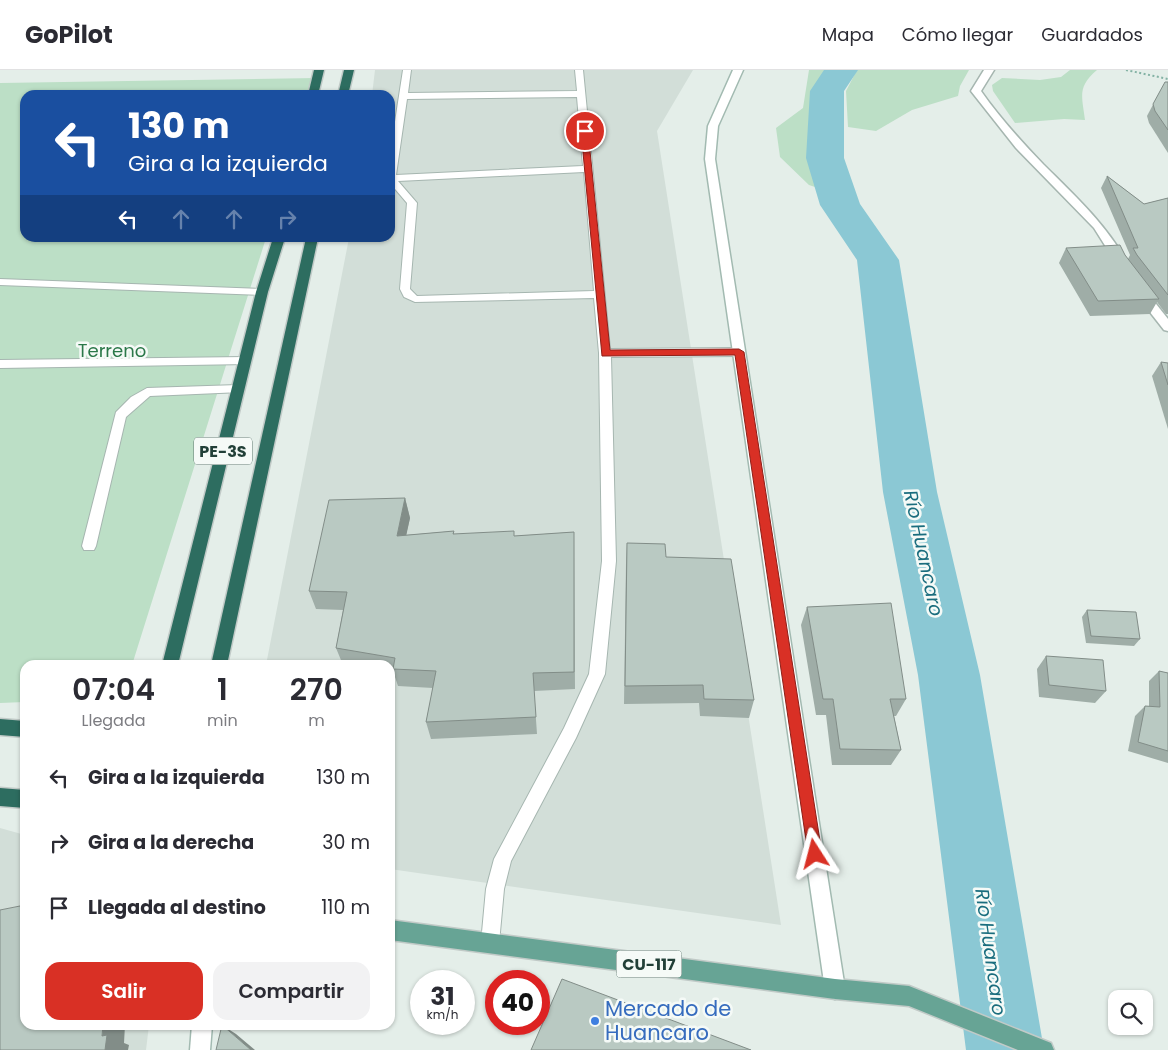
<!DOCTYPE html>
<html lang="es">
<meta charset="utf-8">
<style>
:root{--surface:#fff;--page:#f2f2f3;--text:#2b2b33;--muted:#7c7c81;--line:#e1e1e2;--accent:#d93025}
body{margin:0;font-family:Poppins,sans-serif;background:var(--page);color:var(--text);height:100vh;display:flex;flex-direction:column;font-size:19px;white-space:nowrap}
*{box-sizing:border-box;margin:0}
p{font-size:16px;color:var(--muted)}
.icon{flex:none;width:28px;height:28px;fill:none;stroke:currentColor;stroke-width:2;stroke-linecap:round;stroke-linejoin:round}
.map{position:relative;flex:1;overflow:hidden}
.details{position:absolute;left:20px;top:590px;width:375px;height:370px;display:flex;flex-direction:column;background:var(--surface);border-radius:15px;box-shadow:0 1px 4px #0004}
.details>*{flex:none}
.banner{position:absolute;left:20px;top:20px;width:375px;height:152px;border-radius:15px;box-shadow:0 1px 4px #0004;background:#1a4fa0;color:#fff;overflow:hidden}
.fabs{position:absolute;left:1108px;top:920px;display:grid;gap:10px}
.fabs a{display:grid;place-items:center;width:45px;height:45px;border-radius:10px;background:var(--surface);box-shadow:0 1px 4px #0004;font-size:25px}
.speed{position:absolute;left:410px;top:900px;display:flex;gap:10px;font-size:25px;font-weight:700;text-align:center}
.speed>*{display:grid;place-content:center;width:65px;height:65px;border-radius:50%;background:var(--surface);box-shadow:0 1px 4px #0004;line-height:1}
.speed small{font-size:12px;font-weight:400}
.speed .limit{border:8px solid #d22;background:#fff;color:#111}
.pin{position:absolute;display:grid;place-items:center;width:42px;height:42px;color:#fff;margin:-21px;border:2px solid #fff;border-radius:50%;box-shadow:0 1px 5px #0007}
.me{position:absolute;width:55px;margin:-28px;rotate:351deg;stroke-linejoin:round;filter:drop-shadow(0 0 4px #0008)}
.turn{display:flex;align-items:center;gap:18px;height:105px;padding:0 25px;font-size:22px}
.turn .icon{width:65px;height:65px;stroke-width:2.5}
.turn b{display:block;font-size:35px;line-height:42px}
.lanes{display:flex;align-items:center;height:48px;padding:0 25px;background:#0003;justify-content:center;gap:25px;direction:ltr}
.lanes .off{opacity:.35}
.eta{display:flex;justify-content:space-evenly;align-items:center;height:85px;text-align:center}
.eta b{font-size:30px;font-weight:600;line-height:35px}
.cta{display:flex;gap:10px;margin-top:auto;padding:10px 25px}
.cta a{flex:1;height:58px;border-radius:15px;background:var(--accent);color:#fff;font-size:20px;font-weight:600;line-height:58px;text-align:center}
.cta a+a{background:var(--page);color:var(--text)}
ul{padding:0;list-style:none}
li{display:flex;align-items:center;gap:15px;height:65px;padding:0 25px}
li div{flex:1}
li b{display:block;font-size:19px}
li em{font-style:normal}
header{display:flex;align-items:center;gap:30px;box-sizing:border-box;height:70px;padding:0 25px;background:var(--surface);border-bottom:1px solid var(--line)}
header strong{font-size:24px}
nav{display:flex;gap:28px;margin-inline-start:auto;font-size:18px}
.map>svg:first-child{display:block}
</style>
<header>
<strong>GoPilot</strong>
<nav><a>Mapa</a><a>Cómo llegar</a><a>Guardados</a></nav>
</header>
<div class="map">
<svg width="1168" height="980" viewBox="0 0 1168 980">
<rect width="100%" height="100%" fill="#e4eee9"/>
<!-- built -->
<g fill="#d2ded8">
<polygon points="375,0 693,0 657,61 781,855 390,799 390,595 266,595 349,168 390,168 390,25 372,25"/>
<polygon points="0,758 25,765 25,955 149,955 146,980 0,980"/>
</g>
<!-- green -->
<g fill="#bcdfc6">
<polygon points="809,0 833,0 815,30 814,86 827,121 809,115 780,87 776,58 803,38"/>
<polygon points="857,0 969,0 960,16 958,26 912,40 876,61 848,57 846,21"/>
<path d="M 1070,0 L 1097,0 C 1077,17 1082,26 1085,50 L 1064,49 L 1015,53 L 993,21 L 992,15 L 1002,8 L 1040,10 L 1061,7 Z"/>
<polygon points="316,8 311,25 25,25 25,168 266,168 132,595 25,595 25,632 0,633 0,13"/>
</g>
<g fill="none" stroke-linecap="round" stroke-linejoin="round">
<!-- river -->
<polygon fill="#8bc8d4" fill-rule="evenodd" points="824,0 858,0 844,21 844,88 860,134 899,190 937,422 980,605 1044,980 966,980 918,605 883,422 857,190 820,135 806,88 810,21"/>
<!-- lane casing -->
<g stroke="#a6b6b0" stroke-width="2">
<g id="lane">
<path d="M 403,0 L 411,0 L 408,23 L 577,21 L 575,0 L 583,0 L 610,279 L 739,278 L 745,282 L 739,286 L 611,287 L 616,491 L 605,604 L 576,668 L 511,791 L 504,819 L 499,873 L 496,879 L 490,882 L 484,879 L 481,873 L 486,819 L 494,789 L 564,658 L 589,604 L 602,491 L 599,283 L 594,228 L 415,232 L 404,227 L 400,219 L 407,133 L 390,113 L 390,84 ZM 577,27 L 583,96 L 396,105 L 407,29 ZM 584,102 L 594,221 L 417,226 L 410,219 L 417,133 L 398,111 Z"/>
<polygon points="0,209 262,219 267,222 262,225 0,215"/>
<polygon points="245,287 249,288 249,294 0,298 0,290"/>
<polygon points="238,315 244,319 242,322 150,326 126,347 96,476 94,480 84,480 82,476 116,342 131,327 147,318"/>
</g>
</g>
<!-- street casing -->
<g stroke="#a6b6b0" stroke-width="3">
<g id="street">
<path d="M 984,0 L 994,0 L 981,21 C 999,47 1021,71 1043,94 C 1075,126 1106,154 1128,194 L 1126,196 L 1118,196 L 1094,158 L 1016,78 L 971,21 Z"/>
<polygon points="1141,219 1145,220 1168,249 1168,261 1164,260 1135,223"/>
</g>
</g>
<!-- secondary casing -->
<g stroke="#a2bab1" stroke-width="3">
<g id="secondary">
<polygon points="733,0 743,0 718,56 715,89 845,919 842,926 835,929 828,926 825,919 705,89 708,56"/>
<polygon points="192,955 212,955 210,980 190,980"/>
</g>
</g>
<!-- primary casing -->
<g stroke="#c1cac7" stroke-width="3">
<polygon id="primary" points="390,850 835,909 909,916 1051,973 1054,980 1018,980 909,936 835,929 390,870"/>
</g>
<!-- highway casing -->
<g stroke="#c1cac7" stroke-width="3">
<g id="highway">
<polygon points="314,0 324,0 318,25 308,25"/>
<polygon points="344,0 354,0 348,25 338,25"/>
<polygon points="273,168 285,168 268,222 178,595 162,595 256,222"/>
<polygon points="306,168 318,168 227,595 211,595"/>
<polygon points="0,649 25,651 25,667 0,665"/>
<polygon points="0,718 25,720 25,738 0,736"/>
</g>
</g>
<!-- path -->
<polyline stroke="#83b2a4" stroke-width="2" stroke-dasharray="2 2.5" stroke-linecap="butt" points="1126,0 1168,9"/>
<!-- lane -->
<use href="#lane" fill="#fff" fill-rule="evenodd"/>
<!-- street -->
<use href="#street" fill="#fff" fill-rule="evenodd"/>
<!-- secondary -->
<use href="#secondary" fill="#fff" fill-rule="evenodd"/>
<!-- primary -->
<use href="#primary" fill="#67a495" fill-rule="evenodd"/>
<!-- highway -->
<use href="#highway" fill="#2d6d60" fill-rule="evenodd"/>
</g>
<!-- wall -->
<g fill="#9fada7">
<polygon points="1165,12 1168,12 1168,83 1149,53 1147,46"/>
<polygon points="1107,106 1144,134 1168,128 1168,244 1166,244 1157,232 1150,244 1090,246 1059,193 1066,178 1125,185 1128,189 1130,185 1101,118"/>
<polygon points="1161,292 1168,293 1168,359 1152,306"/>
<polygon points="405,428 410,448 406,465 454,461 454,464 514,466 574,462 575,619 534,621 537,664 431,669 426,652 433,618 398,616 394,604 390,604 390,595 343,595 336,578 343,540 316,539 309,521"/>
<polygon points="627,473 666,487 754,630 749,648 700,646 699,633 624,634 626,493"/>
<polygon points="807,537 906,629 896,646 894,646 901,680 891,695 832,695 826,645 816,645 801,555"/>
<polygon points="1087,540 1140,569 1134,576 1086,573 1082,547"/>
<polygon points="1046,586 1106,621 1095,633 1039,627 1037,599"/>
<polygon points="1159,601 1168,603 1168,693 1128,681 1135,646 1145,636 1149,636 1149,611"/>
</g>
<!-- shaded-wall -->
<g fill="#828d88">
<polygon points="405,428 410,448 402,485 397,466"/>
<polygon points="103,955 125,955 124,973 129,975 128,980 105,980 102,966"/>
<polygon points="222,955 236,964 255,980 251,980"/>
</g>
<!-- building -->
<g fill="#b9c9c2" stroke="#828d88">
<polygon points="1165,12 1168,12 1168,60 1155,41 1153,34"/>
<polygon points="1107,106 1144,134 1168,128 1168,225 1137,185 1133,178 1138,178"/>
<polygon points="1120,175 1125,185 1159,229 1098,231 1066,178"/>
<polygon points="1161,292 1168,293 1168,315"/>
<polygon points="405,428 397,466 454,461 453,464 514,461 514,466 574,462 574,602 533,603 536,647 426,652 436,601 393,599 395,588 336,578 347,522 309,521 329,430"/>
<polygon points="627,473 665,474 666,487 731,489 754,630 704,629 703,615 625,616"/>
<polygon points="891,533 906,629 890,629 901,680 840,679 833,629 823,629 807,537"/>
<polygon points="1087,540 1136,542 1140,569 1091,566"/>
<polygon points="1046,586 1103,590 1106,621 1049,615"/>
<polygon points="1159,601 1168,603 1168,681 1138,672 1145,636 1160,637"/>
<polygon points="25,835 25,955 103,955 102,966 107,965 105,980 0,980 0,840"/>
<polygon points="562,909 751,980 531,980"/>
<polygon points="222,955 251,980 216,980"/>
</g>
<!-- route -->
<polygon fill="#d93025" stroke="#8d1f18" points="585,59 588,61 610,280 739,279 744,282 822,784 820,789 815,791 810,789 808,784 735,285 602,286 581,61"/>
<!-- markers -->
<circle fill="#3f7fe0" stroke="#f5faf7" stroke-width="2" cx="595" cy="951" r="5"/>
<g text-anchor="middle" stroke-width="5" stroke-linejoin="round" paint-order="stroke">
<!-- shield labels -->
<g fill="#f5faf7" stroke="#617871" stroke-width="1">
<rect x="194" y="367.5" width="58" height="27" rx="4"/>
<rect x="616.5" y="880.5" width="65" height="27" rx="4"/>
</g>
<g font-size="16" font-weight="bold" fill="#224038">
<text x="223" y="387">PE-3S</text>
<text x="649" y="900">CU-117</text>
</g>
<!-- park labels -->
<g font-size="18" fill="#2b7849" stroke="#f5faf7">
<text x="112" y="287">Terreno</text>
</g>
<!-- water labels -->
<g font-size="19" font-style="italic" fill="#1a6d7e" stroke="#f5faf7">
<text transform="translate(924 483) rotate(78)" y="7">Río Huancaro</text>
<text transform="translate(991 882) rotate(82)" y="7">Río Huancaro</text>
</g>
<!-- near-shop labels -->
<g font-size="21" fill="#366cbe" stroke="#f5faf7" text-anchor="start">
<text x="605" y="946">Mercado de<tspan x="605" dy="24">Huancaro</tspan></text>
</g>
</g>
</svg>
<div class="fabs">
<a><svg class="icon" aria-label="search" viewBox="0 0 24 24"><circle cx="10" cy="10" r="6"/><path d="M15 15l6 6"/></svg></a>
</div>
<div class="speed"><div>31<small>km/h</small></div><div class="limit">40</div></div>
<div class="pin" style="left:585px;top:61px;background:#d93025"><svg class="icon" aria-label="arrive" viewBox="0 0 24 24"><path d="M6 21V4h12l-3 4 3 4H6"/></svg></div>
<svg class="me" style="left:815px;top:784px" viewBox="-20 -20 40 40"><path d="M0-17L14 15 0 8-14 15z" fill="#d93025" stroke="#fff" stroke-width="4"/></svg>
<div class="banner">
<div class="turn"><svg class="icon" aria-label="left" viewBox="0 0 24 24"><path d="M17 20v-9H6M10 6l-5 5 5 5"/></svg><div><b>130 m</b>Gira a la izquierda</div></div>
<div class="lanes"><svg class="icon" aria-label="left" viewBox="0 0 24 24"><path d="M17 20v-9H6M10 6l-5 5 5 5"/></svg><svg class="icon off" aria-label="ahead" viewBox="0 0 24 24"><path d="M12 20V5M6 11l6-6 6 6"/></svg><svg class="icon off" aria-label="ahead" viewBox="0 0 24 24"><path d="M12 20V5M6 11l6-6 6 6"/></svg><svg class="icon off" aria-label="right" viewBox="0 0 24 24"><path d="M7 20v-9h11M14 6l5 5-5 5"/></svg></div>
</div>
<section class="details">
<div class="eta">
<div><b>07:04</b><p>Llegada</p></div>
<div><b>1</b><p>min</p></div>
<div><b>270</b><p>m</p></div>
</div>
<ul>
<li><svg class="icon" aria-label="left" viewBox="0 0 24 24"><path d="M17 20v-9H6M10 6l-5 5 5 5"/></svg><div><b>Gira a la izquierda</b></div><em>130 m</em></li>
<li><svg class="icon" aria-label="right" viewBox="0 0 24 24"><path d="M7 20v-9h11M14 6l5 5-5 5"/></svg><div><b>Gira a la derecha</b></div><em>30 m</em></li>
<li><svg class="icon" aria-label="arrive" viewBox="0 0 24 24"><path d="M6 21V4h12l-3 4 3 4H6"/></svg><div><b>Llegada al destino</b></div><em>110 m</em></li>
</ul>
<div class="cta"><a>Salir</a><a>Compartir</a></div>
</section>
</div>
